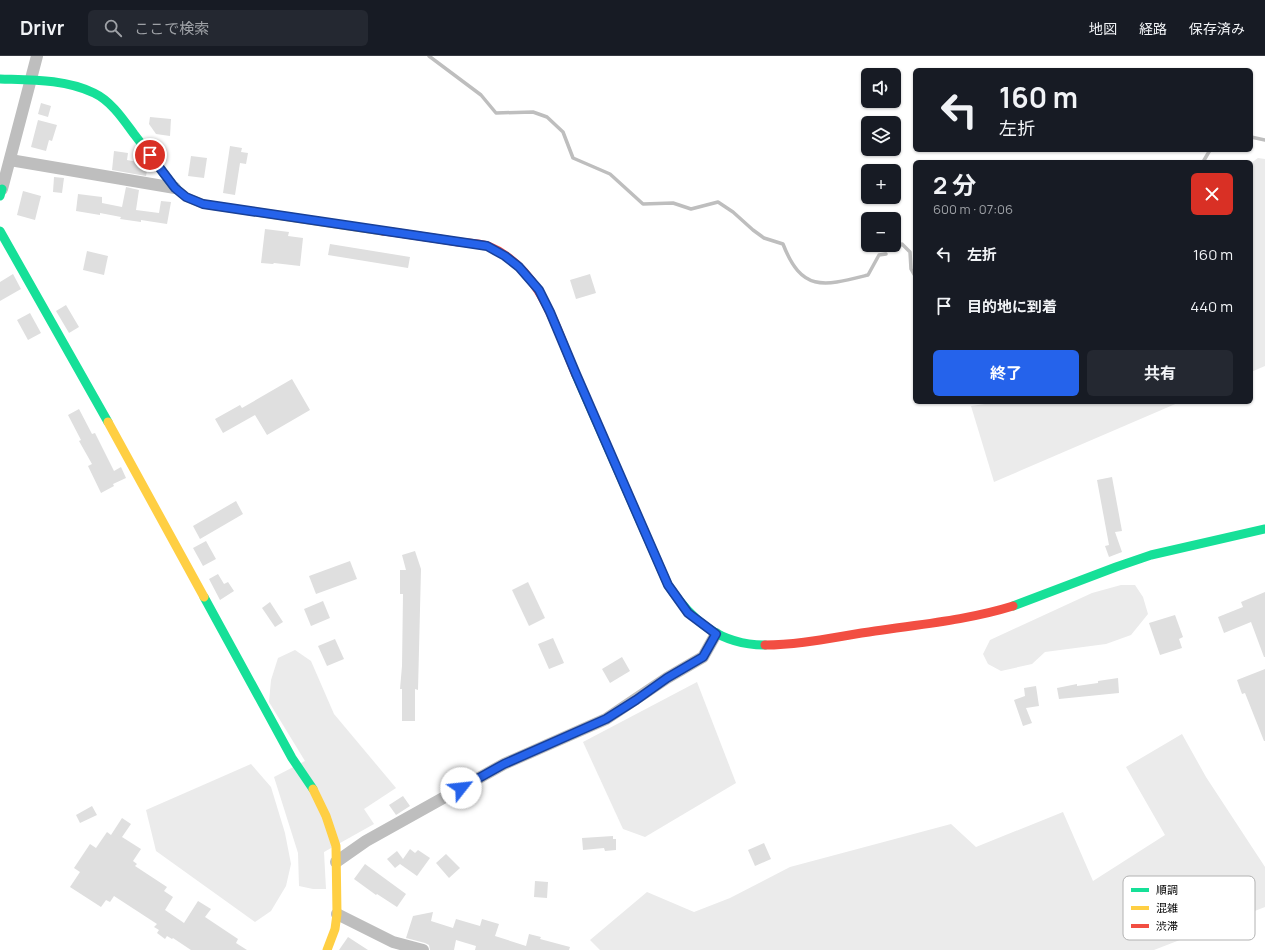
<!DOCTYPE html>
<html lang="ja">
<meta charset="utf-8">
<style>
:root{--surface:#171b24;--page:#242831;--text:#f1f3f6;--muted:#9ea1a6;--line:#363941;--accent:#2563eb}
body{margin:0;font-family:Manrope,"Noto Sans JP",sans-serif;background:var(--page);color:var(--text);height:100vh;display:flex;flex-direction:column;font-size:15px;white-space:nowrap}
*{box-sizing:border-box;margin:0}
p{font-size:13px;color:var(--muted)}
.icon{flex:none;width:22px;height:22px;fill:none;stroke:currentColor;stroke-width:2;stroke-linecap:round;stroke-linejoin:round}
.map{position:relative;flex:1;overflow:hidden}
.panel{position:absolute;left:913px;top:104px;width:340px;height:244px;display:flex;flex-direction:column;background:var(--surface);border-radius:6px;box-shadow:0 1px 3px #0004}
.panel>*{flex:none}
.banner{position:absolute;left:913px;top:12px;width:340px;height:84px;border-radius:6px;box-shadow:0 1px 3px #0004;background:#171b24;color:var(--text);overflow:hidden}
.controls{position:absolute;left:861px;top:12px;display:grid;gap:8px}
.controls a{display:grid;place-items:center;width:40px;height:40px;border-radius:6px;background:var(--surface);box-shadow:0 1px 3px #0004;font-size:20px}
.pin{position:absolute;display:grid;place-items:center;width:34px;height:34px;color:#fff;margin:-17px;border:2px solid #fff;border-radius:50%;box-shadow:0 1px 4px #0007}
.me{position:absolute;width:44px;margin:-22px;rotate:61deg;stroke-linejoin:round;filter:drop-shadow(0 0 3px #0008)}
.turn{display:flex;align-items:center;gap:14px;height:84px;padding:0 20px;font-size:18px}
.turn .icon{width:52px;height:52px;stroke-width:2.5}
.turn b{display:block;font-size:28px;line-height:34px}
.round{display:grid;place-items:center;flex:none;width:42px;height:42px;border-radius:6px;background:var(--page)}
.overview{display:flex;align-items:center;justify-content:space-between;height:68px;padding:0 20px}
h1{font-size:24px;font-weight:700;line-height:30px}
.button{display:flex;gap:8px;margin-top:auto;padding:8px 20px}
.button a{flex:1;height:46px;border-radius:6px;background:var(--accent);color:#fff;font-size:16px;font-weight:700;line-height:46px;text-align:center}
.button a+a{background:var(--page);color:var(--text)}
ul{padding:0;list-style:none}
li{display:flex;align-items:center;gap:12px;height:52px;padding:0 20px}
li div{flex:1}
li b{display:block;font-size:15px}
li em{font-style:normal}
header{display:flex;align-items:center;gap:24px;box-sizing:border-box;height:56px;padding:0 20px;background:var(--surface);border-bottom:1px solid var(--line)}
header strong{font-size:19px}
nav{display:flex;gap:22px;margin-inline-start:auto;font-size:14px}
.search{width:280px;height:36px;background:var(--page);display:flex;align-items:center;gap:10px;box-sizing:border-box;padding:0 14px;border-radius:6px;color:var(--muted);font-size:15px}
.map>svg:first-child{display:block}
</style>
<header>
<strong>Drivr</strong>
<div class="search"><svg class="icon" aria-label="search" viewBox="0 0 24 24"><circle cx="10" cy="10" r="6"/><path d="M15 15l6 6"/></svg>ここで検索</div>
<nav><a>地図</a><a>経路</a><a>保存済み</a></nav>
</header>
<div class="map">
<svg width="1265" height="894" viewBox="0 0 1265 894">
<rect width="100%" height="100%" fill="#fff"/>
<!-- green -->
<g fill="#ebebeb">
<polygon points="1258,102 1265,103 1265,310 1251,316 1251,107"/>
<polygon points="999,346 1180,346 994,426 971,350"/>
<polygon points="1121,529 1135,529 1143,541 1148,558 1131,579 1106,588 1045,596 1032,608 1001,615 988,608 983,598 990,584 1092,537"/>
<polygon points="295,594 311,605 334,658 396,732 364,753 374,768 324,796 326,833 313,833 299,830 298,797 274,721 305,705 269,646 271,624 278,602"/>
<polygon points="697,626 736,727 645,781 623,773 583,686"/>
<polygon points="1182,678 1206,721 1265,811 1265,851 1154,894 600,894 590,884 647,836 694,856 730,842 790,811 951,768 976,791 1063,756 1093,825 1165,779 1126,711"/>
<polygon points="251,708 271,731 285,777 291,808 286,830 271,855 255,866 156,795 146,754"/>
</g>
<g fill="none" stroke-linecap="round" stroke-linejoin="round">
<!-- stream -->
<g stroke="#bebebe" stroke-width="3.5">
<path d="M 429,0 L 481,39 L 496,57 L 533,56 L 547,61 L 563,76 L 573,102 L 610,118 L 643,148 L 673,147 L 691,153 L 718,146 L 733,156 L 753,174 L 764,182 L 783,188 C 802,237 824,230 868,219 L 879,199 L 886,198"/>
<polyline points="1251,81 1265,84"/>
<polyline points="1203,106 1210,94"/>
<polyline points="899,190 902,188 910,196 911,213 915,220"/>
</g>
</g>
<!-- building -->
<g fill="#dfdfdf">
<polygon points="41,47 51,50 48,61 38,58"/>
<polygon points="150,61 171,63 170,80 156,78 149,68"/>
<polygon points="38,64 57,69 52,85 49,84 46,95 31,91"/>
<polygon points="230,90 242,92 241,96 248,97 246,108 240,107 235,139 223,137"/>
<polygon points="114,95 128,97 127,104 143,107 147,115 146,120 112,114"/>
<polygon points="191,100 207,102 204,122 188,120"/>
<polygon points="54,121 64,122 62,137 53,136"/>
<polygon points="126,131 139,134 136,154 159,157 161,145 171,146 167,168 141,164 141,166 120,163 121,161 100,157 100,159 76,155 78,138 102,141 102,147 122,151"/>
<polygon points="23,135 41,140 35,164 17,159"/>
<polygon points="265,173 289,176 288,180 303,182 300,210 274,207 273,208 261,207"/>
<polygon points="330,188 410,201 408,212 328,199"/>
<polygon points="87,195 108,200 104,219 83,214"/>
<polygon points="13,218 21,233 0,245 0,226"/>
<polygon points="590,218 596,237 576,243 570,224"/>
<polygon points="66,249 79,271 69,277 56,255"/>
<polygon points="30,257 41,277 28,284 17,264"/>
<polygon points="292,323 310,354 267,379 255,359 223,377 215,363 240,349 242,352"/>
<polygon points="79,353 92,378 95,377 114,415 121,411 126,422 113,428 114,430 101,437 88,410 92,408 79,385 81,384 68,359"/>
<polygon points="1112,421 1122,475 1115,476 1122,496 1109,501 1105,490 1109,489 1097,424"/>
<polygon points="236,445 243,458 200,483 193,470"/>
<polygon points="206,485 216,503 203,510 193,492"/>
<polygon points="415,495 421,513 418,634 415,633 415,665 402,665 402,633 400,633 402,610 403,538 400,538 400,514 406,514 402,499"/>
<polygon points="350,505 357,523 316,538 309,520"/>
<polygon points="218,518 224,528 228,526 234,535 220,544 209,523"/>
<polygon points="528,526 545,562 529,570 512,534"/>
<polygon points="1265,536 1265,601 1264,601 1251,566 1224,577 1218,561 1243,551 1241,546"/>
<polygon points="323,545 330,562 311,570 304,553"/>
<polygon points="270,546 283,566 275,571 262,552"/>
<polygon points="1175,559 1183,581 1179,583 1182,592 1160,599 1149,567"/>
<polygon points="553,582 564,607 549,613 538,588"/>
<polygon points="335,583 344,603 327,610 318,590"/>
<polygon points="622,601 630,615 610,627 602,613"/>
<polygon points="1265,613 1265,685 1264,685 1245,637 1242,638 1237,624"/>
<polygon points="1118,622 1119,637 1059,643 1057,632 1077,628 1077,630 1098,627 1098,625"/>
<polygon points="1036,630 1039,650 1026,652 1032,667 1023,670 1014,644 1025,640 1024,632"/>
<polygon points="403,740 410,750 396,759 389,749"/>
<polygon points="92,750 97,759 80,767 76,759"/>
<polygon points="122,762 131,768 122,781 141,793 133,805 137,808 135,810 167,831 164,835 173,841 165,854 184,867 198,845 211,853 205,861 238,883 236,887 247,894 191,894 173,882 172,883 167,880 165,883 157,877 159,874 154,871 157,868 114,840 110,846 106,844 101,851 70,831 80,816 74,812 90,788 96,792 107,776 111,779"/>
<polygon points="613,780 613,783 616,783 616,794 605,795 604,792 583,794 582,782"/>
<polygon points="764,787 771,803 755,810 748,794"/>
<polygon points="410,793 415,797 418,794 430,802 417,820 400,808 395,812 387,803 397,795 403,803"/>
<polygon points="446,798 460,812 449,822 436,807"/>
<polygon points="365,808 406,838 397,851 377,838 376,839 354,823"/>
<polygon points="535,825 548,826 547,842 534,841"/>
<polygon points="433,856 431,865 453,872 456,863 480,870 482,863 499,868 495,880 526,890 529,878 541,881 540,883 570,891 569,894 475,894 476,890 456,884 454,894 430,894 429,889 425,887 406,882 413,860"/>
<polygon points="348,881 368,894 339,894"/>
</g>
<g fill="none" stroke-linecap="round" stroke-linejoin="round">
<!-- street -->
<g stroke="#bebebe" stroke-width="12">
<polyline points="10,104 175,132"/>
<polyline points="2,133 37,0"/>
<polyline points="336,806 366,785 504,708 606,663 667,622 703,601 716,578"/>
<polyline points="337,858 393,886 423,894"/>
</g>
<!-- fast -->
<g stroke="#16e098" stroke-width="9">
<path d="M 0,23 C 31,24 65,23 94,37 C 111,45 123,63 134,78 C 148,96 161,114 175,132 L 179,135"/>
<polyline points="0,140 2,133"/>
<polyline points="0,175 108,366"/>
<path d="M 576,319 L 668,529 C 692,565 720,589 765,589"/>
<polyline points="204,541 292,702 313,733"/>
<polyline points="1013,550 1116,511 1151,499 1265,473"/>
</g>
<!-- slow -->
<g stroke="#ffcf43" stroke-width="9">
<polyline points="179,135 186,141 203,148 383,175"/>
<polyline points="108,366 204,541"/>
<polyline points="313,733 326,760 336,790 337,858 335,873 327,894"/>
</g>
<!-- jam -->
<g stroke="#f24e42" stroke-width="9">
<path d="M 383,175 C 408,178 433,182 458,186 C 467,187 479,187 488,190 C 540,211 556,272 576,319"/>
<path d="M 765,589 C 802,589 839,580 875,575 C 922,568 968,564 1013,550"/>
</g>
</g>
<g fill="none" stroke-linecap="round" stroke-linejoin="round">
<!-- route casing -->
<g stroke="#184099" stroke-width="10">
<polyline id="route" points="150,99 175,132 186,141 203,148 487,190 505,200 519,211 539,234 550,256 576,318 668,529 688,557 716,578 703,601 667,622 636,644 606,663 504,708 461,732"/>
</g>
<!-- route -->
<use href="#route" stroke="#2563eb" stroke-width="7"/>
</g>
<!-- legend -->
<rect x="1123" y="820" width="132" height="64" rx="6" fill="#fff" stroke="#b2b2b2" stroke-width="1"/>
<rect x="1131" y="832" width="18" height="4" fill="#16e098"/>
<rect x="1131" y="850" width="18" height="4" fill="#ffcf43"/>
<rect x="1131" y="868" width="18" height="4" fill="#f24e42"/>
<g font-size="11" fill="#000">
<text x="1156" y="838">順調</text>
<text x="1156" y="856">混雑</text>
<text x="1156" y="874">渋滞</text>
</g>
</svg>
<div class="controls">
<a><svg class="icon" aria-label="sound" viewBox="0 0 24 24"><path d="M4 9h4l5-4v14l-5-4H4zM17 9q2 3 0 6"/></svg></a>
<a><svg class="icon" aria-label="layers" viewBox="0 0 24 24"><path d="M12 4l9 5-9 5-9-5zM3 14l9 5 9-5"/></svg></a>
<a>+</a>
<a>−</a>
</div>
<div class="pin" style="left:150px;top:99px;background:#d93025"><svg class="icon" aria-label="arrive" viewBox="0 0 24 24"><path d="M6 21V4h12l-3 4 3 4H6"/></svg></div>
<svg class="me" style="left:461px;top:732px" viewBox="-20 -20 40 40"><circle r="19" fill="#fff"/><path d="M0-13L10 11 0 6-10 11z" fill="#2563eb"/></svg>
<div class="banner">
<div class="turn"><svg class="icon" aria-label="left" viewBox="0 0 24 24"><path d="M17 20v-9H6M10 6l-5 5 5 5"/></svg><div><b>160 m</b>左折</div></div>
</div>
<section class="panel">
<div class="overview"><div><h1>2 分</h1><p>600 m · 07:06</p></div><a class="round" style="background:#d93025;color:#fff"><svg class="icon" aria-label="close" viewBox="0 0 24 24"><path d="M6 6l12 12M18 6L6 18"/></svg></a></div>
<ul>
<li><svg class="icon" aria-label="left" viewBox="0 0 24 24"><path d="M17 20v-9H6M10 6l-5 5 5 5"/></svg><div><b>左折</b></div><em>160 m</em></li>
<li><svg class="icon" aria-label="arrive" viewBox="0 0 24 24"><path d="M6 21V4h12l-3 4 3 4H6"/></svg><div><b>目的地に到着</b></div><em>440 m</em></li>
</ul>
<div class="button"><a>終了</a><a>共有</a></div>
</section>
</div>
